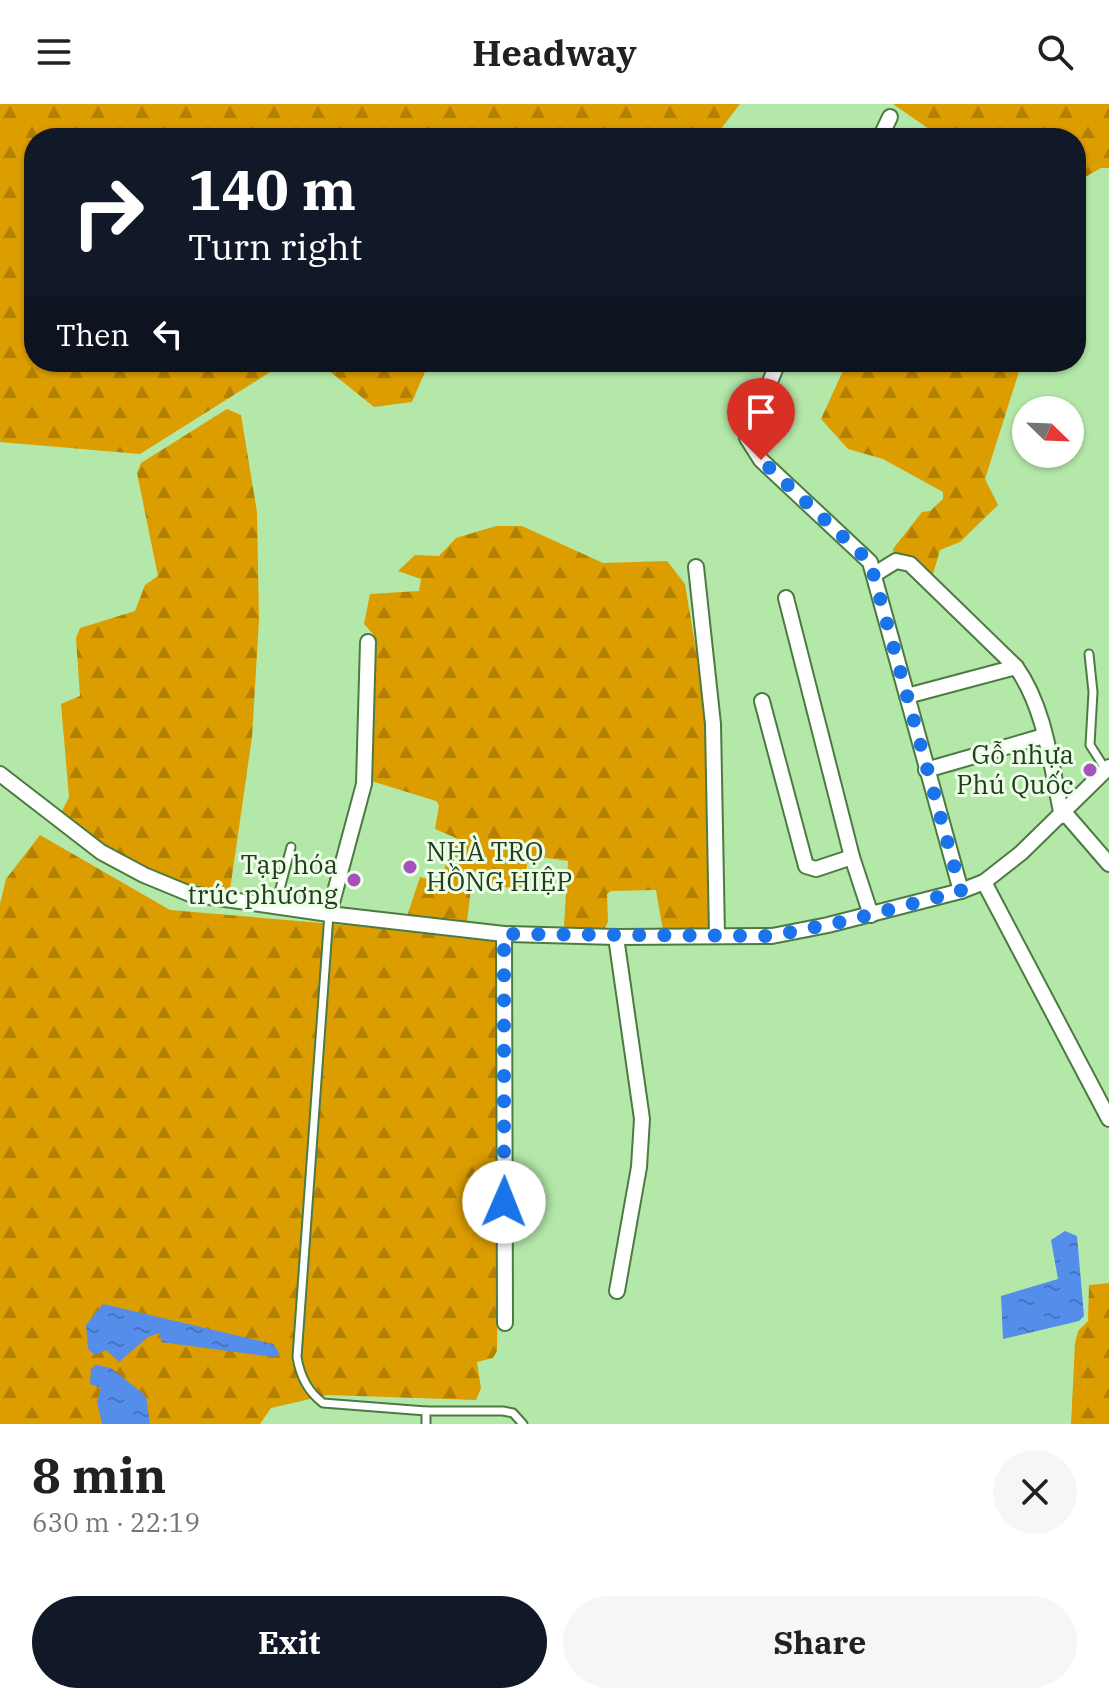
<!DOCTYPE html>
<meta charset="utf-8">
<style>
:root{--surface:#fff;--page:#f6f6f6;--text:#202124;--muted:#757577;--accent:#111827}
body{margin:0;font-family:"IBM Plex Serif",serif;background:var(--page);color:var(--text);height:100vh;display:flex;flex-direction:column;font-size:30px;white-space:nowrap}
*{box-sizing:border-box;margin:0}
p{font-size:26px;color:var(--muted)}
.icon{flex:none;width:44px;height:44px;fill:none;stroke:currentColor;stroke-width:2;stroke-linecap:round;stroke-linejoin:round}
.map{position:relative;height:1320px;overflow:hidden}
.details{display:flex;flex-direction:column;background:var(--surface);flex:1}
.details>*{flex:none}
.banner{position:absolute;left:24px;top:24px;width:1062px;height:244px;border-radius:32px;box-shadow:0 2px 6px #0004;background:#111827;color:#fff;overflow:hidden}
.needle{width:52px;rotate:113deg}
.controls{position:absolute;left:1012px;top:292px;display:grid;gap:16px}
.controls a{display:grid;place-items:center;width:72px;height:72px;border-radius:50%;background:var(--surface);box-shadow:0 2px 6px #0004;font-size:40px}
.pin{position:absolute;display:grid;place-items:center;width:68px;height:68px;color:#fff;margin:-82px -34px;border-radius:50% 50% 50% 0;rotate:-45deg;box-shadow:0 0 8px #0007}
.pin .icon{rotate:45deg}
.me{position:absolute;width:88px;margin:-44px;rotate:1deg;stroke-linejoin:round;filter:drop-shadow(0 0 6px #0008)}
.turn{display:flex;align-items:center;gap:28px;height:168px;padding:0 32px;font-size:36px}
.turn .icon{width:104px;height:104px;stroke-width:2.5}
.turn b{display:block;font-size:56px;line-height:68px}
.then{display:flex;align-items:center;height:76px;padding:0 32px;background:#0003;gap:16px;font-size:30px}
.round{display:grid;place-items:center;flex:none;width:84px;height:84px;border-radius:42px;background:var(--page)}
.headline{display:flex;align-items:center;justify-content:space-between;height:136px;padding:0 32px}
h1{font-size:48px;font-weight:700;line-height:60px}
.primary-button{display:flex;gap:16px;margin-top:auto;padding:16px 32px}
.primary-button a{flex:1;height:92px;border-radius:48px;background:var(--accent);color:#fff;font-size:32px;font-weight:700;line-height:92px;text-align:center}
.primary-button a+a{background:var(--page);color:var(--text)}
header{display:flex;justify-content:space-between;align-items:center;height:104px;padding:0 32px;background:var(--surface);font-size:36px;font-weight:700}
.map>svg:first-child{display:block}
</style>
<header><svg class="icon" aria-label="menu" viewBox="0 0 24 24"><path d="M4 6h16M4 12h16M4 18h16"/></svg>Headway<svg class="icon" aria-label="search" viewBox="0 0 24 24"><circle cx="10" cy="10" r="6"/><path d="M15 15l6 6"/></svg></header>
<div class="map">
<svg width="1109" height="1320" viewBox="0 0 1109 1320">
<defs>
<pattern id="forest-firs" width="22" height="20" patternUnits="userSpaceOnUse" patternTransform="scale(2)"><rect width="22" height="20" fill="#dc9d01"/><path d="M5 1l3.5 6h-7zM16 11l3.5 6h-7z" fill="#b28103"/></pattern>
<pattern id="water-ripples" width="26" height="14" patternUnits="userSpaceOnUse" patternTransform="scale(2)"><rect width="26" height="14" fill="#558deb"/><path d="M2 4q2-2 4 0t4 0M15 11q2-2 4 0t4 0" fill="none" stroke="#4674be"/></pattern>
</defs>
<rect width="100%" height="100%" fill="#b4e8a9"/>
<!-- forest -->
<g fill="url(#forest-firs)">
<polygon points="0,0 740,0 714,34 34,34 34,258 286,258 140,350 0,338"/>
<polygon points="893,0 1109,0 1109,64 1101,64 1078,77 1076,83 1076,34 942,34"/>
<polygon points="318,258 429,258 412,298 374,303"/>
<polygon points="847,258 1022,258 985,375 998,401 960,438 940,446 933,470 894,453 893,445 922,408 930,407 943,395 943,388 883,355 848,345 821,315"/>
<path d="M 227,305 L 241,311 L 257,408 L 259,516 L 252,633 L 230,786 C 218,785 204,785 192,783 C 147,774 94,740 62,707 L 69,693 L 61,600 L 80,592 L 76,534 L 80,524 L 135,507 L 145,481 L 158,472 L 137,369 L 141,359 Z"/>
<polygon points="496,422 522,422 603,459 667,457 685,480 708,619 714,825 709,828 663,827 656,786 611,787 607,790 608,818 605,824 569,826 564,822 568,757 533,752 528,755 523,786 490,780 488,766 473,769 467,817 463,819 413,814 408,809 420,773 438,778 458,735 435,725 439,701 436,697 368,676 372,665 374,531 364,520 370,490 419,487 421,475 398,467 415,451 439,452 456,434"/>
<polygon points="40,731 170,806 486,833 497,838 500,1003 497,1247 493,1254 477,1258 481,1284 476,1296 327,1291 271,1304 260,1320 0,1320 0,800 6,775"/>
<polygon points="1109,1179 1109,1320 1071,1320 1075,1239 1078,1227 1088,1217 1089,1181"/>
</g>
<!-- water -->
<g fill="url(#water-ripples)">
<polygon points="1065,1127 1077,1132 1084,1212 1079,1217 1003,1235 1001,1192 1058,1175 1051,1136"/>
<polygon points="103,1200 273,1240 280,1250 273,1253 161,1238 160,1229 148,1233 119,1258 106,1246 95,1251 88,1245 86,1221"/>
<polygon points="96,1261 111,1264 146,1292 150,1320 102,1320 97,1298 101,1284 90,1280 91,1265"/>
</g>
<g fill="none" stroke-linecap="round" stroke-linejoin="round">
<!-- lane casing -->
<g stroke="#4b7b41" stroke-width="11">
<g id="lane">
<polyline points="1089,550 1093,588 1090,641 1106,666"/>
<polyline points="276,800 291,743"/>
<path d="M 329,810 L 297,1253 C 300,1272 307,1287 323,1299 L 426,1307 L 503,1307 L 513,1309 L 523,1320"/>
<polyline points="426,1320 426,1307"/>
</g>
</g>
<!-- street casing -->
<g stroke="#4b7b41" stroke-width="18">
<g id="street">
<polyline points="880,34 890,13"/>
<polyline points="778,258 747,334 761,356 870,458 961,787"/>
<polyline points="696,463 713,620 717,831"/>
<path d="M 875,470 L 896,457 L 910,460 L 1016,563 C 1046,605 1051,663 1062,712"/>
<polyline points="786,494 852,753 871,811"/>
<polyline points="907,592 1016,563"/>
<polyline points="762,597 806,762 816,765 852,753"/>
<polyline points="926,666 1044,632"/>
<polyline points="0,670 101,748 144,771 190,790 329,810 504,830 616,833 772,832 828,821 961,787 984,778 1021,749 1109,663"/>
<polyline points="1064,708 1109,760"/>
<polyline points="984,778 1109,1015"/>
<polyline points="329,810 364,680 368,538"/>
<polyline points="504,830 505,1219"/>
<polyline points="616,833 642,1015 639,1063 617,1187"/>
</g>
</g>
<!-- lane -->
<use href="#lane" stroke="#fff" stroke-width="7"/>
<!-- street -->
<use href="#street" stroke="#fff" stroke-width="14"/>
</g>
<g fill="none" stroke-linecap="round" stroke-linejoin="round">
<!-- route -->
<polyline stroke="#1a73e8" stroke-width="14" stroke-dasharray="0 25.2" points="504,1098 504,830 772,832 850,816 961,787 870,458 761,356"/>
</g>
<!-- markers -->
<g fill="#a850bc" stroke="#eaffe5" stroke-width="3">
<circle cx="1090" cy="666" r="8"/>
<circle cx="410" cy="763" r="8"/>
<circle cx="354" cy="776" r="8"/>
</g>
<g text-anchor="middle" stroke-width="6" stroke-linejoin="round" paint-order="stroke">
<!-- poi labels -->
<g font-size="26" fill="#253a21" stroke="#eaffe5" text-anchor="end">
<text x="1074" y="660">Gỗ nhựa<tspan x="1074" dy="30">Phú Quốc</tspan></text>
<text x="426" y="757" text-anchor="start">NHÀ TRỌ<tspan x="426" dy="30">HỒNG HIỆP</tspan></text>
<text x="338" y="770">Tạp hóa<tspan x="338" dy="30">trúc phương</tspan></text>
</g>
</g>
</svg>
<div class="controls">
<a><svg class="needle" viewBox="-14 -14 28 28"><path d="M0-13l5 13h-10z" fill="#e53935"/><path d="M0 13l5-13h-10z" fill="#757577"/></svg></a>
</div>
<div class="pin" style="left:761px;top:356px;background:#d93025"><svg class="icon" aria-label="arrive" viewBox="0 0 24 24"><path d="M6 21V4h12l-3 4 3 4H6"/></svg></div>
<svg class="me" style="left:504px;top:1098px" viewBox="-20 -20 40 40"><circle r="19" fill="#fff"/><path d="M0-13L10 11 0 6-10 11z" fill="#1a73e8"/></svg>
<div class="banner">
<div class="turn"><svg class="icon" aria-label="right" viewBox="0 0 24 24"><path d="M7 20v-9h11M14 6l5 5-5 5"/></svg><div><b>140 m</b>Turn right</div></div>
<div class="then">Then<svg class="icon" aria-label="left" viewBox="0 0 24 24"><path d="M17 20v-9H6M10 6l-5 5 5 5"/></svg></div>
</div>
</div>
<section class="details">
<div class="headline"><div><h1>8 min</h1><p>630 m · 22:19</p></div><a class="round"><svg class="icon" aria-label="close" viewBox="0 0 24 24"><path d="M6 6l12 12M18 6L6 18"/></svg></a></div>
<div class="primary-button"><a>Exit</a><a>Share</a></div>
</section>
